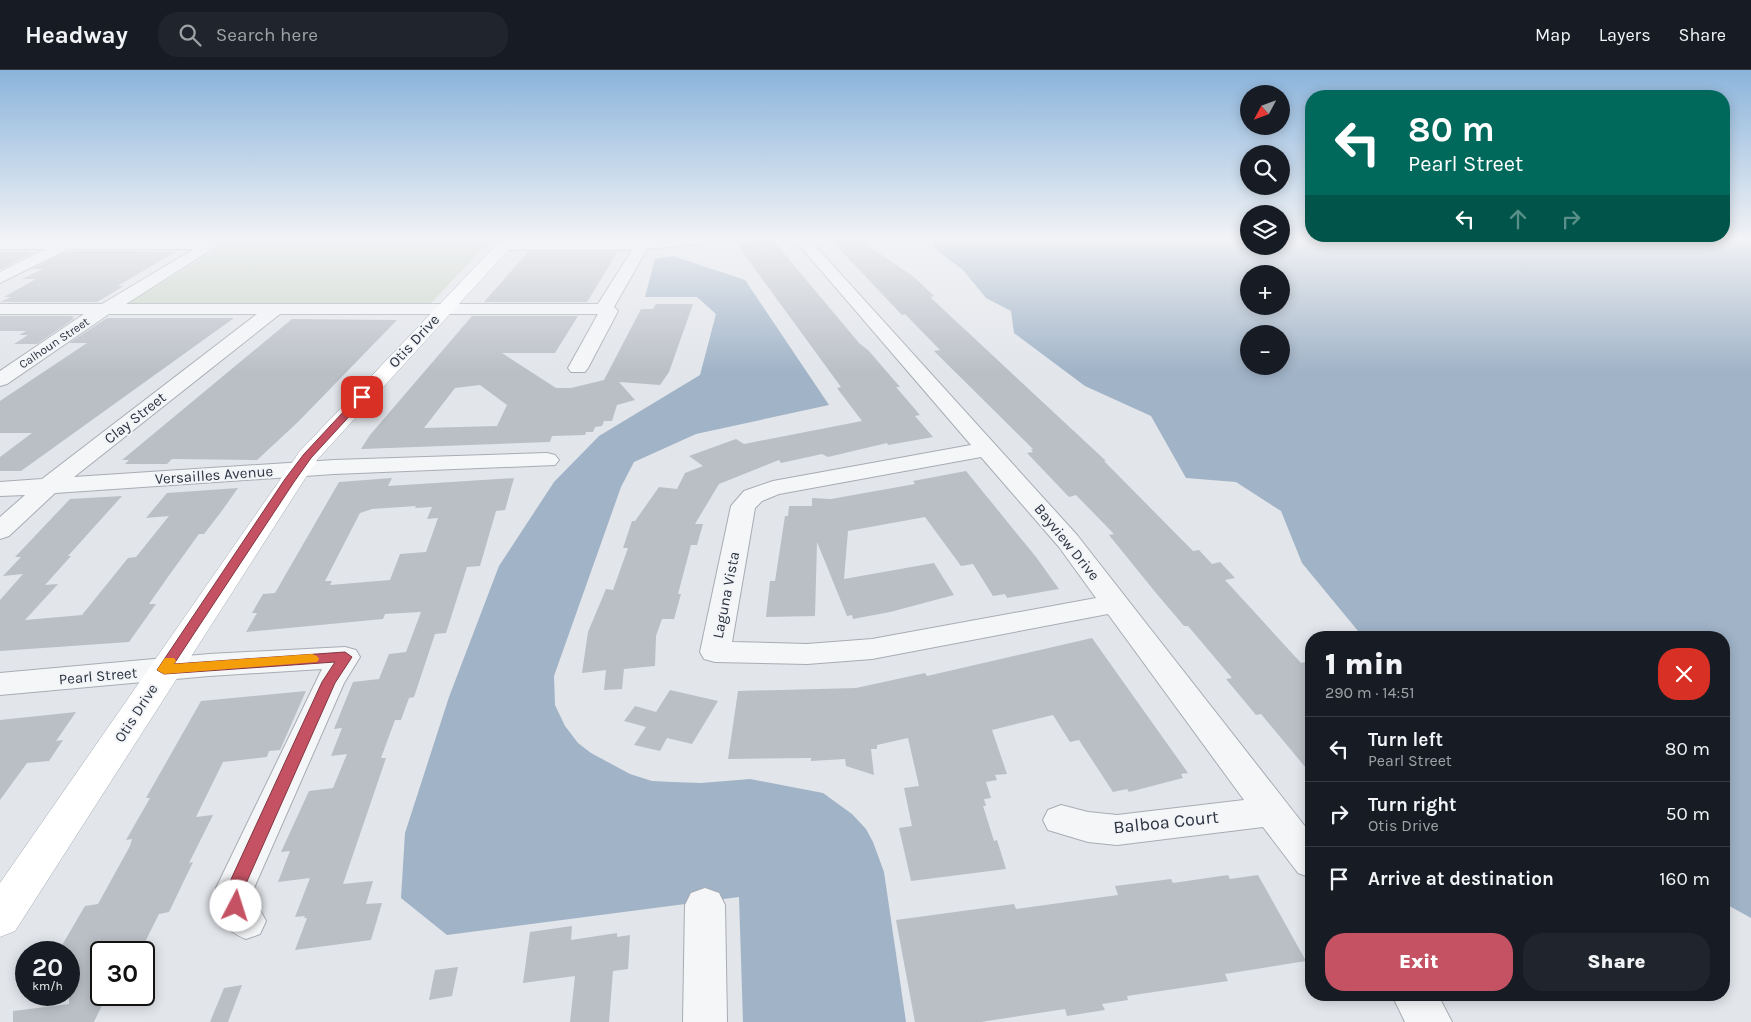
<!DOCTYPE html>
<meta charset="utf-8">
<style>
:root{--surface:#171b24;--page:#20242c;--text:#f1f3f6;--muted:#9ea1a6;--line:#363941;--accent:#c55263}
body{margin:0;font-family:Karla,sans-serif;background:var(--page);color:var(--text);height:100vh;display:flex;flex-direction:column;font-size:19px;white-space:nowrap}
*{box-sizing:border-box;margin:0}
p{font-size:16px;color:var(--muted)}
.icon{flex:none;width:28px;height:28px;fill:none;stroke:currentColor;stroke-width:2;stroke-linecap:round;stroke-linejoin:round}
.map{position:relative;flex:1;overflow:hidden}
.panel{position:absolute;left:1305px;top:561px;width:425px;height:370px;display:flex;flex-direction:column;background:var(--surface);border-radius:20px;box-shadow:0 2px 12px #0003}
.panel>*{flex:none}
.banner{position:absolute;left:1305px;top:20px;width:425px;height:152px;border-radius:20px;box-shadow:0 2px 12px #0003;background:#00695c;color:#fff;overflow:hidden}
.needle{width:32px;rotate:229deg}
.tools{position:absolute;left:1240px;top:15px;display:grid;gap:10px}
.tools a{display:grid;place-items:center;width:50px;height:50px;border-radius:50%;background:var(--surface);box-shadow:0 2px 12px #0003;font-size:25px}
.speed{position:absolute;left:15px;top:871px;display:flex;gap:10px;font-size:25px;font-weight:700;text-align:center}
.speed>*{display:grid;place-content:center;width:65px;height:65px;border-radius:50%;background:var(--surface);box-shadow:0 2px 12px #0003;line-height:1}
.speed small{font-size:12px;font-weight:400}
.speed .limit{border:2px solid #111;border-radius:8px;background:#fff;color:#111}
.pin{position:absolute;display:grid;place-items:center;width:42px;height:42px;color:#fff;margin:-21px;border-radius:10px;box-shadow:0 2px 8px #0006}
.me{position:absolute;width:55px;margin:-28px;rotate:5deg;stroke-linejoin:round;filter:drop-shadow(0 0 4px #0008)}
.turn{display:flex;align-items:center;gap:18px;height:105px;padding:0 20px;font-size:22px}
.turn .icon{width:65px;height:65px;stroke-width:2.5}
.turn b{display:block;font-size:35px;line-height:42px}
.lanes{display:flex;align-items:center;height:48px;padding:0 20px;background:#0003;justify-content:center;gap:25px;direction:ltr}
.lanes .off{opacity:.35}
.round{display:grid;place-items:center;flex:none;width:52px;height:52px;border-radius:20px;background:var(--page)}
.head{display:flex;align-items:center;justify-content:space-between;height:85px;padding:0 20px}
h1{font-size:30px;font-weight:800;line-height:38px}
.action{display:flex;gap:10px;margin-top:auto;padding:10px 20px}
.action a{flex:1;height:58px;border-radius:20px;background:var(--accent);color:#fff;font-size:20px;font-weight:800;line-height:58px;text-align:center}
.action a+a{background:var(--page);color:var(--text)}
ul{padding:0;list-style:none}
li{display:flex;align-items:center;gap:15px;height:65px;padding:0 20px;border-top:1px solid var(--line)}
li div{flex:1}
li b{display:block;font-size:19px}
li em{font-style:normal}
header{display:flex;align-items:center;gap:30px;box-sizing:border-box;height:70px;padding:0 25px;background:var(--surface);border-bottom:1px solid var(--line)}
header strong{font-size:24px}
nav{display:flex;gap:28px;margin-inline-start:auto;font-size:18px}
.search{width:350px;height:45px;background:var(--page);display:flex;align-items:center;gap:12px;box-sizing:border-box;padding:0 18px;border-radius:20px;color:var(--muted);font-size:19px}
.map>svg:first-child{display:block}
</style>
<header>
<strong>Headway</strong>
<div class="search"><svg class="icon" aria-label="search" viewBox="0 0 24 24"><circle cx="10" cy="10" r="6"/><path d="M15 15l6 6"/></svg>Search here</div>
<nav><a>Map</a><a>Layers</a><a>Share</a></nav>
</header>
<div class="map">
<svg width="1751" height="952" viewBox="0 0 1751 952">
<rect width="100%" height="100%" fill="#e2e5ea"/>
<!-- green -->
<polygon fill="#c8d3c4" points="233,169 492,169 430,234 129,233"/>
<!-- water -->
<g fill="#a0b3c7" fill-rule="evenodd">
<path d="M 932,169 L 1249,169 L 1249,176 L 1281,176 L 1281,169 L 1751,169 L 1751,848 L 1724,833 L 1724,568 L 1363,567 L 1302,493 L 1281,441 L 1236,412 L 1186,408 L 1151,346 L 1085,316 L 1014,263 L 1011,241 L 986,228 L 963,200 L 935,179 ZM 1249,204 L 1281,204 L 1281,236 L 1249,236 ZM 1249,264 L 1281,264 L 1281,296 L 1249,296 Z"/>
<polygon points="673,186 745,210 829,335 696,364 634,392 621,417 554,606 555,635 565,656 578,673 591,683 630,704 652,711 672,712 701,713 750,709 823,723 852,744 866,759 873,772 884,802 906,952 743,952 739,827 447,865 401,828 405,763 449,627 499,496 554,412 599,366 700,305 716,244 697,227 645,227 655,189"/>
</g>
<!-- building -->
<g fill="#babfc6" fill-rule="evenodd">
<polygon points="829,168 857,168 914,207 934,226 930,227 1106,391 1104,391 1193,481 1199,480 1212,494 1220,492 1235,508 1225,510 1301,593 1311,591 1311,704 1261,644 1256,645 1226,609 1232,608 1188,556 1184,556 1156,523 1109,465 1114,464 1076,425 1069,427 1027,383 1033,382 1031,379 1033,379 934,281 940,280 905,244 902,245"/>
<polygon points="772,169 859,273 868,280 900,317 896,317 920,345 915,346 933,367 888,375 887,373 828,387 822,384 781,393 779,390 719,414 695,454 703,454 697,475 691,475 678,524 681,524 674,549 662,549 656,566 655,596 624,599 622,619 604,620 606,600 582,603 588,562 606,519 613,520 628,478 623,478 632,451 635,451 659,417 677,419 685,403 703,396 689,386 736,369 744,374 862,351 837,318 841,317 736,173"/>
<polygon points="78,181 132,181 175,182 118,216 124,216 97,232 0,232 11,227 4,227 36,209 22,209 43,199 32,199 65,182"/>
<polygon points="0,182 34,182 2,199 0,199"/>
<polygon points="528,182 612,182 617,183 587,232 484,232"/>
<path d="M 656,234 L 693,234 L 669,302 L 660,315 L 619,312 L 635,330 L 617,335 L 612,351 L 604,351 L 602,356 L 595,357 L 593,362 L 586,362 L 585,365 L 552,366 L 550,372 L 361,379 L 370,365 L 472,246 L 578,246 L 555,283 L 502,283 L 556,318 L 571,318 L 604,310 L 641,239 L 653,239 ZM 480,315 L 507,335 L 497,356 L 424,358 L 455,318 Z"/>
<polygon points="0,246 75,246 71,248 75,248 37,274 14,274 28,265 19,265 26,261 0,261"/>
<polygon points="107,248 234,248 21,401 0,401 0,387 32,363 0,363 0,331 87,273 69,273"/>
<polygon points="292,249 397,250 298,352 257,390 172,389 167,394 125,394 129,390 122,390"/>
<polygon points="966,401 1036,487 1059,519 1007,528 1005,524 993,526 973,494 961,496 925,447 848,461 844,509 934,493 954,525 890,542 853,549 852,545 847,546 817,472 815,546 766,547 770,511 775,511 785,446 788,446 789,436 812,436 812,428 831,429 915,414 913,411"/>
<path d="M 392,408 L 388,416 L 514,408 L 505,440 L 496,441 L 480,496 L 467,497 L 446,563 L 435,564 L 414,627 L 409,628 L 401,650 L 395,650 L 381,688 L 386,688 L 343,814 L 373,811 L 366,834 L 382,833 L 371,870 L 295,880 L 307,848 L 304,848 L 305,846 L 295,847 L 310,808 L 278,812 L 290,781 L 281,782 L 309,721 L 333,718 L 347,684 L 331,686 L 342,658 L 334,659 L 353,612 L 379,609 L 389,584 L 406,582 L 421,542 L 385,544 L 383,549 L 246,562 L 257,543 L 252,543 L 263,524 L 275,523 L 339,412 ZM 416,436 L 415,438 L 432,437 L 427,449 L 438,448 L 426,482 L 400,484 L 390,510 L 330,515 L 332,511 L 325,511 L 360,443 L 372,439 Z"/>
<polygon points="238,418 221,442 204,464 199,464 170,504 149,534 156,534 129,572 0,581 0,530 23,504 3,506 21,487 15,487 70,429 122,426 68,486 71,486 45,515 58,514 25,550 82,545 128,488 136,487 169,446 146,448 167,423"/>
<polygon points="1092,568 1188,703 1181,704 1183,708 1129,722 1127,719 1113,722 1079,670 1070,672 1053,645 992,660 1007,704 995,705 997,710 986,712 991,728 984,729 986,736 983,736 994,771 997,770 1006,799 911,811 899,758 912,756 904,718 919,716 908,668 877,675 877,679 871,679 874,705 846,696 845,689 811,691 811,688 728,689 738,621 856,618 925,603 927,606"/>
<polygon points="670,620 718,631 692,674 667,668 660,681 634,675 646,657 624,651 635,636 656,642"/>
<polygon points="306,621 280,680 269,681 267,687 223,692 196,747 213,745 189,793 193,792 169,842 159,844 140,882 101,882 101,925 107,925 94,952 13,952 13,941 69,934 69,882 58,882 85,836 98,834 130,776 132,769 126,770 150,728 146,728 201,631"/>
<polygon points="76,642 56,671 63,670 49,691 27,693 0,730 0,650"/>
<polygon points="1228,805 1230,809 1258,805 1306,891 1225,904 1228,911 1127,926 1128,930 1102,934 1105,940 1067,946 1065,939 981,952 915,952 896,850 1014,834 1016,839 1118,825 1115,816 1171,809 1173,813"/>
<polygon points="572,856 571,870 617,863 617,867 630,865 628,899 613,901 609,952 570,952 575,906 523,913 530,862"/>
<polygon points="458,897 452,926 429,930 435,900"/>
<polygon points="242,915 228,952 210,952 224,918"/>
</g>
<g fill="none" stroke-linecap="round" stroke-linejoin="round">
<!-- minor casing -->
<g stroke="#a8acb4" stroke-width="2">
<g id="minor">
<polygon points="0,169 212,169 220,174 126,234 598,234 632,180 504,180 496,175 504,170 713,169 706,173 647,179 614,237 618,241 588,298 585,302 571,302 568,298 598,244 280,244 74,407 334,390 547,383 555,385 559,390 555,395 334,404 55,423 9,466 0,469 0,447 25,425 0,426 0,412 42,409 257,244 109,244 7,314 0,316 0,301 84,244 0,244 0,234 102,234 194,179 68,179 0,213 0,202 45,179 0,179"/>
<path d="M 794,169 L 809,169 L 1077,465 L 1311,764 L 1311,808 L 1298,803 L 1263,757 L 1117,775 L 1088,772 L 1048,760 L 1043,750 L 1048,740 L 1061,735 L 1088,742 L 1117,745 L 1244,730 L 1108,544 L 872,589 L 807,594 L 715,592 L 704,589 L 700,582 L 731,436 L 744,421 L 773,411 L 971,375 ZM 981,387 L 1059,477 L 1096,528 L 872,569 L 807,574 L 732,572 L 755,438 L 762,431 L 779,424 Z"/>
<path d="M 345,577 L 356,580 L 360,587 L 344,613 L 254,818 L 255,831 L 266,851 L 260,864 L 246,869 C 222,860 216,842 216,818 L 322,599 L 209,606 L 0,625 L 0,603 L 209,584 Z"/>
<polygon points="705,818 719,823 725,835 727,952 683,952 685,835 691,823"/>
<polygon points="1392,925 1438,925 1452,952 1405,952"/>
</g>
</g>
<!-- primary casing -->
<g stroke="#a3aab5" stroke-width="1">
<polygon id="primary" points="502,169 518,169 317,390 15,861 0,867 0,813 300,381"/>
</g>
<!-- minor -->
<use href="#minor" fill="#f5f6f8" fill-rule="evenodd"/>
<!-- primary -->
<use href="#primary" fill="#fff" fill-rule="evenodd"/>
</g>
<!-- sky -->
<linearGradient id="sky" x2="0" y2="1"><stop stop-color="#8bb4db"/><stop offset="0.56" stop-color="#f2f3f6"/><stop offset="1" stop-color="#f2f3f6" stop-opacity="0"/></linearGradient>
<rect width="1751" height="302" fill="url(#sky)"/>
<!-- route -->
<polygon fill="#c55263" stroke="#803540" points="359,325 367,327 311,388 294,412 174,594 345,582 352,587 335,613 244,818 245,836 242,841 236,844 230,841 227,836 227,818 322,612 335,592 164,604 157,600 285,409 304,384"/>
<!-- slow -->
<polygon fill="#f59e0b" points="312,584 317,586 319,589 317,592 164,604 157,600 165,588 174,588 176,591 174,594"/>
<g text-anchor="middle" stroke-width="4" stroke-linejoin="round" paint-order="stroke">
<!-- far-street labels -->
<g font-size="12" fill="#2c3341" stroke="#f2f4f7">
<text transform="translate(54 273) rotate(-34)" y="4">Calhoun Street</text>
</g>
<!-- street labels -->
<g font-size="15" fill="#2c3341" stroke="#f2f4f7">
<text transform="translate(414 271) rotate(-47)" y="5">Otis Drive</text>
<text transform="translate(135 348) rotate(-38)" y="5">Clay Street</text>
<text transform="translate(214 405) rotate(-4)" y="5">Versailles Avenue</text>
<text transform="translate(1067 472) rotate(51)" y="5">Bayview Drive</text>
<text transform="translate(726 525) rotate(-79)" y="5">Laguna Vista</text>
<text transform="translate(98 606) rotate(-5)" y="5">Pearl Street</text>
<text transform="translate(136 643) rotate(-57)" y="5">Otis Drive</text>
</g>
<!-- near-street labels -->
<g font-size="18" fill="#2c3341" stroke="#f2f4f7">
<text transform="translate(1166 752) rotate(-6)" y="6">Balboa Court</text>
</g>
</g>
</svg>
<div class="tools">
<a><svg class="needle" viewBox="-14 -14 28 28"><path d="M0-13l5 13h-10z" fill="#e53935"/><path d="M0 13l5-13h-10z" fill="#9ea1a6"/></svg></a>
<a><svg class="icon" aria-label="search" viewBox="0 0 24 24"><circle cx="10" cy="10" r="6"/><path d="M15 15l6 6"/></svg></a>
<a><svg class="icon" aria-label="layers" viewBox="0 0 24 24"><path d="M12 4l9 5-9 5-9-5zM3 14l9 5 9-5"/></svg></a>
<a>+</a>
<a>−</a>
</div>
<div class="speed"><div>20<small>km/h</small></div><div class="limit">30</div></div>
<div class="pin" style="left:362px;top:327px;background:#d93025"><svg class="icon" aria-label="arrive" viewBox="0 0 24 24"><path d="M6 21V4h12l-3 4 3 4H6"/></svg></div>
<svg class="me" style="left:236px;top:836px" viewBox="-20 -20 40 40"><circle r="19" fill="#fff"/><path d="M0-13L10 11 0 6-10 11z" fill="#c55263"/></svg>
<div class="banner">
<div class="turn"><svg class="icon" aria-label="left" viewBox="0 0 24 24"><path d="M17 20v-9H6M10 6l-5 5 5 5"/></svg><div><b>80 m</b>Pearl Street</div></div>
<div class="lanes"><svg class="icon" aria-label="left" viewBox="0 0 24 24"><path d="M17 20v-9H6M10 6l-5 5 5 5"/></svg><svg class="icon off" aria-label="ahead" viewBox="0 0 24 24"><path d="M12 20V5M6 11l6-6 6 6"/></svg><svg class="icon off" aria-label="right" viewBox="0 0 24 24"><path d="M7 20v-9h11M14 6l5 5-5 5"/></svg></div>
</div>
<section class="panel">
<div class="head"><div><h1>1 min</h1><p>290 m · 14:51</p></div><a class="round" style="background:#d93025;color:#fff"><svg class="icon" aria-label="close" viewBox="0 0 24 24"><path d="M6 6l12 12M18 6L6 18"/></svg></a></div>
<ul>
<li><svg class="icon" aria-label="left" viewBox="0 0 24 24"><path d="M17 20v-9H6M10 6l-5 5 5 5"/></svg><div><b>Turn left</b><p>Pearl Street</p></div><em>80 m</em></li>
<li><svg class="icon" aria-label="right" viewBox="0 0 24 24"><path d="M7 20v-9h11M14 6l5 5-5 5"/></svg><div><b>Turn right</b><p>Otis Drive</p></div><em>50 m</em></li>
<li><svg class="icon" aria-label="arrive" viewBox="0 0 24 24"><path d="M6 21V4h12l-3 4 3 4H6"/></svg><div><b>Arrive at destination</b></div><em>160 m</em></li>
</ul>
<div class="action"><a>Exit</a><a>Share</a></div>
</section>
</div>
